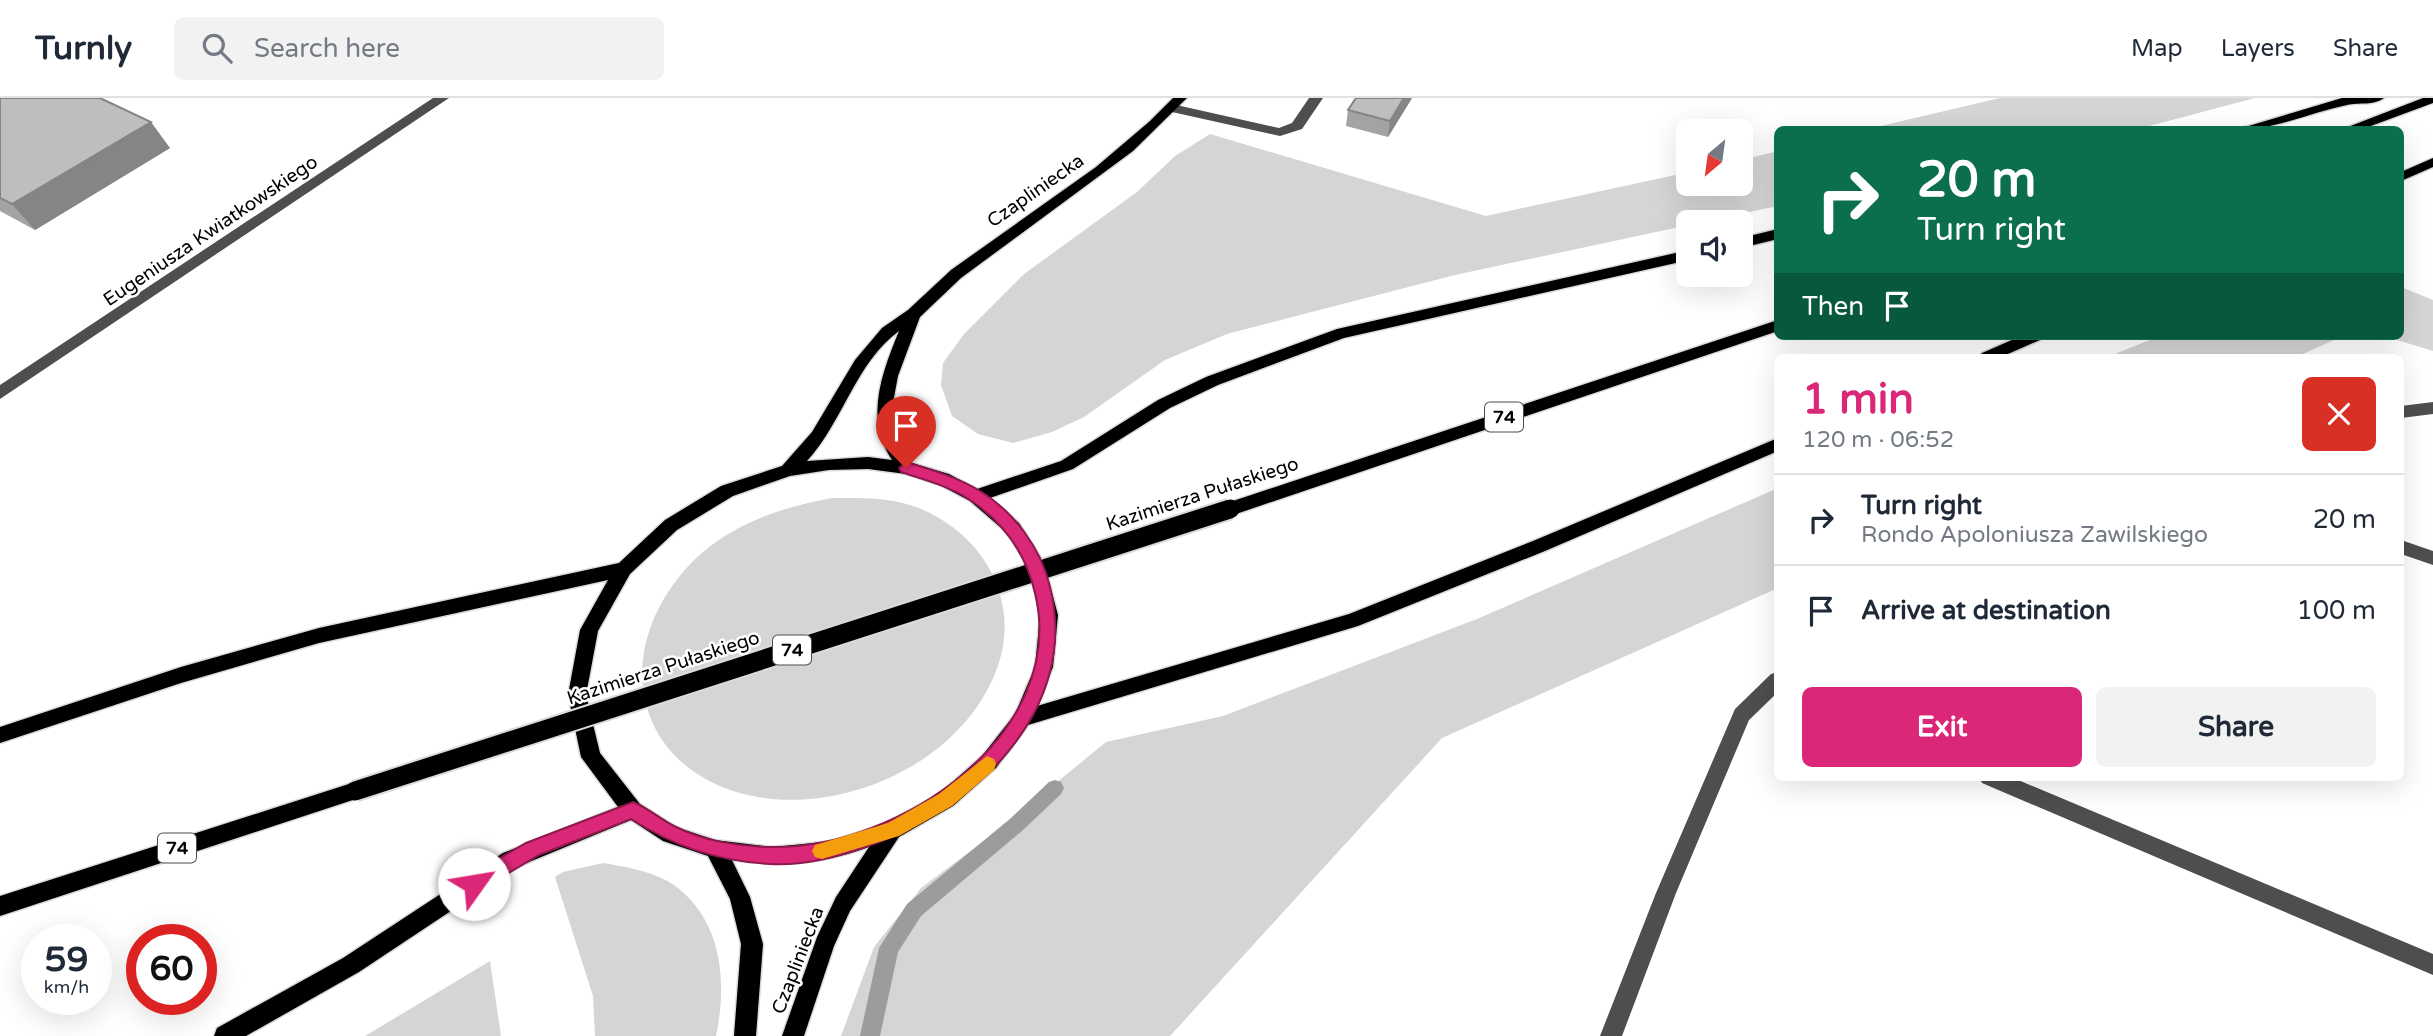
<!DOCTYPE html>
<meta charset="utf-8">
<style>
:root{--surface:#fff;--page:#f2f2f3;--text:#1f2937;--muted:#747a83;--line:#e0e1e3;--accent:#db2777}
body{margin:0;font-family:"Varela Round",sans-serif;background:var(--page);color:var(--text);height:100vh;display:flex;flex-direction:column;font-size:26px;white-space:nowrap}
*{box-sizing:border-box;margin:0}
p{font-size:23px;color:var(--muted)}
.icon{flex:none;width:38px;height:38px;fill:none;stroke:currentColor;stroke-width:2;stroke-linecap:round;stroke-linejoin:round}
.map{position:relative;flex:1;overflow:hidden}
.sheet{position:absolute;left:1774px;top:256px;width:630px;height:427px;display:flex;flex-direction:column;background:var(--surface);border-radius:10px;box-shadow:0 7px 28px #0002}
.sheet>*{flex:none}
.hud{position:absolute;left:1774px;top:28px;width:630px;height:214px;border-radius:10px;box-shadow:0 7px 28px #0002;background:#0b6e4f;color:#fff;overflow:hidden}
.needle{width:46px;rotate:209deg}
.tools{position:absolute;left:1676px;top:21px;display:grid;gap:14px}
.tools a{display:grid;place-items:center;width:77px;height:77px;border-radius:10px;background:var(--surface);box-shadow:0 7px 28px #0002;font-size:35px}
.speed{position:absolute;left:21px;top:826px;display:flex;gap:14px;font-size:35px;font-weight:700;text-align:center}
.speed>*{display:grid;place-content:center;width:91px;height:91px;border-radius:50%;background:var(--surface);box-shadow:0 7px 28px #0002;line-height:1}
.speed small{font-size:18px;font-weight:400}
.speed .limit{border:10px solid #d22;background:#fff;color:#111}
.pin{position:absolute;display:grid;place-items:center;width:60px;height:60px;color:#fff;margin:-72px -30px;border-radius:50% 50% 50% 0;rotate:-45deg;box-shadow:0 0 7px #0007}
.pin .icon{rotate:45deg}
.me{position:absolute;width:77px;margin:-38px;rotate:58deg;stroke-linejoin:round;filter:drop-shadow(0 0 5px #0008)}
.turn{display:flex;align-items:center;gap:24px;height:147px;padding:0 28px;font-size:32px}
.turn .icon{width:91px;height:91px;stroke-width:2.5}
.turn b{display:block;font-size:49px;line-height:60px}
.then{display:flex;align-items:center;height:66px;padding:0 28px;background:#0003;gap:14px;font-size:26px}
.round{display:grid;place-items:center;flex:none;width:74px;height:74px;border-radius:10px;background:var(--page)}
.head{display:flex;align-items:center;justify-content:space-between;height:119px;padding:0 28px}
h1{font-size:42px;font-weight:700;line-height:52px;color:var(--accent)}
.button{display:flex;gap:14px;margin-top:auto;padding:14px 28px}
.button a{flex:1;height:80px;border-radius:10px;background:var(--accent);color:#fff;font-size:28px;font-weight:700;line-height:80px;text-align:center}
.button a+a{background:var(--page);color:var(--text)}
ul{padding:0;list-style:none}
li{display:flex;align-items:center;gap:21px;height:91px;padding:0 28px;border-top:2px solid var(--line)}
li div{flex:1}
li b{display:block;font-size:26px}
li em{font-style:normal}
header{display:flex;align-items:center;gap:42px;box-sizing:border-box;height:98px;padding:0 35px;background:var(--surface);border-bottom:2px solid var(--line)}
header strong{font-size:33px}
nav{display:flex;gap:38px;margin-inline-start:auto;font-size:24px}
.search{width:490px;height:63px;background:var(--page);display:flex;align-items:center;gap:18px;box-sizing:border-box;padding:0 24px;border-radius:10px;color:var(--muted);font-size:26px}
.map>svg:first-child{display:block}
</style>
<header>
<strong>Turnly</strong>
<div class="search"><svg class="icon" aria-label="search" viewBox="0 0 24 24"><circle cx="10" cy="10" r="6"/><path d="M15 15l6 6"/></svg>Search here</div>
<nav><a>Map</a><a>Layers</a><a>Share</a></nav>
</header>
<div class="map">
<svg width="2433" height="938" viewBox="0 0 2433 938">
<rect width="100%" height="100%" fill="#fff"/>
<!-- green -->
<g fill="#d5d5d5">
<polygon points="2000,0 2255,0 2138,31 1868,31"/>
<polygon points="1210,36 1486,118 1689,74 1689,86 1741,86 1741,62 1778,53 1778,108 1701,124 1689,124 1689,127 1455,177 1227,236 1165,262 1084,319 1052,334 1013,345 978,336 952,318 941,287 943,265 964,236 1024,176 1137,94 1175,58"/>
<polygon points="2401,189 2433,202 2433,253 2384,238 2401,238"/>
<polygon points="2160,238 2343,238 2296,259 2107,259"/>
<polygon points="1778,390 1778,490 1442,640 1170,938 841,938 874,849 921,790 1001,730 1106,644 1223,618 1477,521"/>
<path d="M 832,400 C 858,400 885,399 910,407 C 981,430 1024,502 996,573 C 963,659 860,709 772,701 C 645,688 603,569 683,474 C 721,429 777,410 832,400 Z"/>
<path d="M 603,765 C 627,769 658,774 678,790 C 723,826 727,886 716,938 L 595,938 L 593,898 L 555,779 L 563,774 Z"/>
<polygon points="490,863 501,938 365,938"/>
</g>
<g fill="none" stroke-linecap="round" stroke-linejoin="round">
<!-- stream -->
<polygon fill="#9c9c9c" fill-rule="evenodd" points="1055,682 1061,684 1064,690 1061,696 1023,732 921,818 898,854 880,938 860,938 879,850 907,806 1011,720 1049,684"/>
<!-- major casing -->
<g stroke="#dbdbdb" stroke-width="3">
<g id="major">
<path d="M 1173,0 L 1187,0 L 1133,53 L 961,180 L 920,219 L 898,278 L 892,310 L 897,342 L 912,365 L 949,376 L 977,391 L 1061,363 L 1158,302 L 1206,279 L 1337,231 L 1689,152 L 1689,162 L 1344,240 L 1218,287 L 1170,310 L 1073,371 L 990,400 L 1019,425 L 1044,465 L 1058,517 L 1053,569 L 1037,608 L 1349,516 L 1533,443 L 1778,340 L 1778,353 L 1545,453 L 1358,528 L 1028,627 L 996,670 L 953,708 L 899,739 L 850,813 L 834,848 L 804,938 L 782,938 L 817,839 L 836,799 L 869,749 C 821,766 782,769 732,762 L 750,799 L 763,846 L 756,938 L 734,938 L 741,846 L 730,801 L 708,758 L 663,743 L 631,722 L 517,769 L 359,874 L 246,938 L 214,938 L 217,930 L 343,860 L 503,755 L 618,709 L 581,659 L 568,597 L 580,532 L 608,482 L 319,545 L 181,585 L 0,645 L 0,629 L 181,569 L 319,530 L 619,465 L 665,422 L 721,388 L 782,368 L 812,334 L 855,262 L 882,230 L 908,212 L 951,172 L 1096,69 L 1150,23 ZM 899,233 C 882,275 864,320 892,362 L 868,359 L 807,363 C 843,324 856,264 899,233 ZM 868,371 L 906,376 L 938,386 L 970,403 L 1007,435 L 1030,471 L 1040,517 L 1035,569 L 1015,616 L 982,658 L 939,696 L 886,725 L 833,743 L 773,749 L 715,742 L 676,729 L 640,706 L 600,655 L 586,597 L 598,533 L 630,476 L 677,432 L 733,398 L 790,378 L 829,372 Z"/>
<path d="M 2342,0 L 2384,0 C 2374,8 2359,4 2347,7 C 2309,15 2274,32 2235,32 Z"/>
<polygon points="2423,0 2433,0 2433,5 2360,32 2340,32"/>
<polygon points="2433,60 2433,69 2401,83 2401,74"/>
<polygon points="1778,131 1778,141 1741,150 1741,140"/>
<polygon points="1778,222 1778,233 1230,418 1224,416 1222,411 1224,406"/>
<polygon points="2021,238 2043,238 2040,242 2001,259 1979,259 1982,255"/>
<polygon points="355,684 362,687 365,693 362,699 0,818 0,798"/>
</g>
</g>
<!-- minor -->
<g fill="#4e4e4e" fill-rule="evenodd">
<polygon points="433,0 449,0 0,301 0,287"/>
<polygon points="1309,0 1323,0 1302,31 1280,38 1172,14 1165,10 1172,6 1279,30 1292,25"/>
<polygon points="2433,304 2433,316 2401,320 2401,308"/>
<polygon points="2401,442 2433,453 2433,467 2401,456"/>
<polygon points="1778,574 1778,594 1749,622 1676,795 1622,938 1600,938 1656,795 1735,611 1771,576"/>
<polygon points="1979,679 2011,679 2433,856 2433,877 1982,685"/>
</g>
<!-- major -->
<use href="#major" fill="#000" fill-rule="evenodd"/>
<!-- major-bridge casing -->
<g stroke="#dbdbdb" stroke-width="23" stroke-linecap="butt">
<polyline id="major-bridge" points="355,693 1230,411"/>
</g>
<!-- major-bridge -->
<use href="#major-bridge" stroke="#000" stroke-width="19"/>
</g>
<!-- wall -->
<g fill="#a3a3a3">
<polygon points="0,0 170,50 35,132 0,113"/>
<polygon points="1412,0 1388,39 1346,28 1348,12"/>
</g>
<!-- shaded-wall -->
<g fill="#858585">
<polygon points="1404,0 1412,0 1388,39 1390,23"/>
<polygon points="151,24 170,50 35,132 12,106"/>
</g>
<!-- building -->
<g fill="#bebebe" stroke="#858585" stroke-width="2">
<polygon points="0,0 100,0 151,24 12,106 0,100"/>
<polygon points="1356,0 1404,0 1390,23 1348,12"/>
</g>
<!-- route -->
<path fill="#db2777" stroke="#8e194d" stroke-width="2" d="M 906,364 C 932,372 957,379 980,393 C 1014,414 1041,450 1050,489 C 1081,613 972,714 863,750 C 834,760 801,768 770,766 C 718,763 675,749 631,721 L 539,757 L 480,792 L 474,794 L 467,792 L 464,786 L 467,779 L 526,745 L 633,704 C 648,710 660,721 674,728 C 703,743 741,749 772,749 C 898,751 1069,637 1035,495 C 1026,456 1003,424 970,402 C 949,388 925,382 901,374 L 899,370 Z"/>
<!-- slow -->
<polygon fill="#f59e0b" points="987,658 994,661 996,666 994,672 952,708 899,738 822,761 815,759 812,753 815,747 888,725 939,696"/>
<g text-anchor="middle" stroke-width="5" stroke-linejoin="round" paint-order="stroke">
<!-- shield labels -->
<g fill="#fff" stroke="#4c4c4c" stroke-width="2">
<rect x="1485" y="304.5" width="38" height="29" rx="5"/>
<rect x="773" y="537.5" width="38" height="29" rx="5"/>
<rect x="158" y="735.5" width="38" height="29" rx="5"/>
</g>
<g font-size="18" font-weight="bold" fill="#000">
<text x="1504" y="325">74</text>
<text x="792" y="558">74</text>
<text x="177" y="756">74</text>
</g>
<!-- street labels -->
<g font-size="19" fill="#000" stroke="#fff">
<text transform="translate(1035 92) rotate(-35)" y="7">Czapliniecka</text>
<text transform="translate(210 132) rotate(-34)" y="7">Eugeniusza Kwiatkowskiego</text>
<text transform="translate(1202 395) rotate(-18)" y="7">Kazimierza Pułaskiego</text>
<text transform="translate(663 569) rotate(-18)" y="7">Kazimierza Pułaskiego</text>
<text transform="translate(797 862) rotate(-69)" y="7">Czapliniecka</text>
</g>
</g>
</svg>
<div class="tools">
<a><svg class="needle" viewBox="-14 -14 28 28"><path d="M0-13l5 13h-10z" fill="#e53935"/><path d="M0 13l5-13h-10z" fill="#747a83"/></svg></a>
<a><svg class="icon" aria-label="sound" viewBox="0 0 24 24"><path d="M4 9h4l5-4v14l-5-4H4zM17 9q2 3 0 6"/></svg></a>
</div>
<div class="speed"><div>59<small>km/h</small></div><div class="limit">60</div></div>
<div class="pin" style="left:906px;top:370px;background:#d93025"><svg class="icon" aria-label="arrive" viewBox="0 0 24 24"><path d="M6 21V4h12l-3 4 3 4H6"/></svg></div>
<svg class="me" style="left:474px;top:786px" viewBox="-20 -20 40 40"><circle r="19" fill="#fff"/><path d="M0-13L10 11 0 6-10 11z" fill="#db2777"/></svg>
<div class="hud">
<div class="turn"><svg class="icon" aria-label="right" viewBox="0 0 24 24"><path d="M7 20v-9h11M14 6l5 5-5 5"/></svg><div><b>20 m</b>Turn right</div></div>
<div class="then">Then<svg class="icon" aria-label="arrive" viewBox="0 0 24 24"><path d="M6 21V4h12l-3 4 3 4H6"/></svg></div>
</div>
<section class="sheet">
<div class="head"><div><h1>1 min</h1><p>120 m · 06:52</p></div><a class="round" style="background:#d93025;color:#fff"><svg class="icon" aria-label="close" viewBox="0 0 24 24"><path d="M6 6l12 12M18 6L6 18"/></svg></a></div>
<ul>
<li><svg class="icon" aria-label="right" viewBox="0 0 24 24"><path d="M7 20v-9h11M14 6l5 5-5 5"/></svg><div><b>Turn right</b><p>Rondo Apoloniusza Zawilskiego</p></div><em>20 m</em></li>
<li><svg class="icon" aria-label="arrive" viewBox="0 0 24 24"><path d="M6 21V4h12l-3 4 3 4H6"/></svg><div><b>Arrive at destination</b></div><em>100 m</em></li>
</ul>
<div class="button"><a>Exit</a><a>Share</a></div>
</section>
</div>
